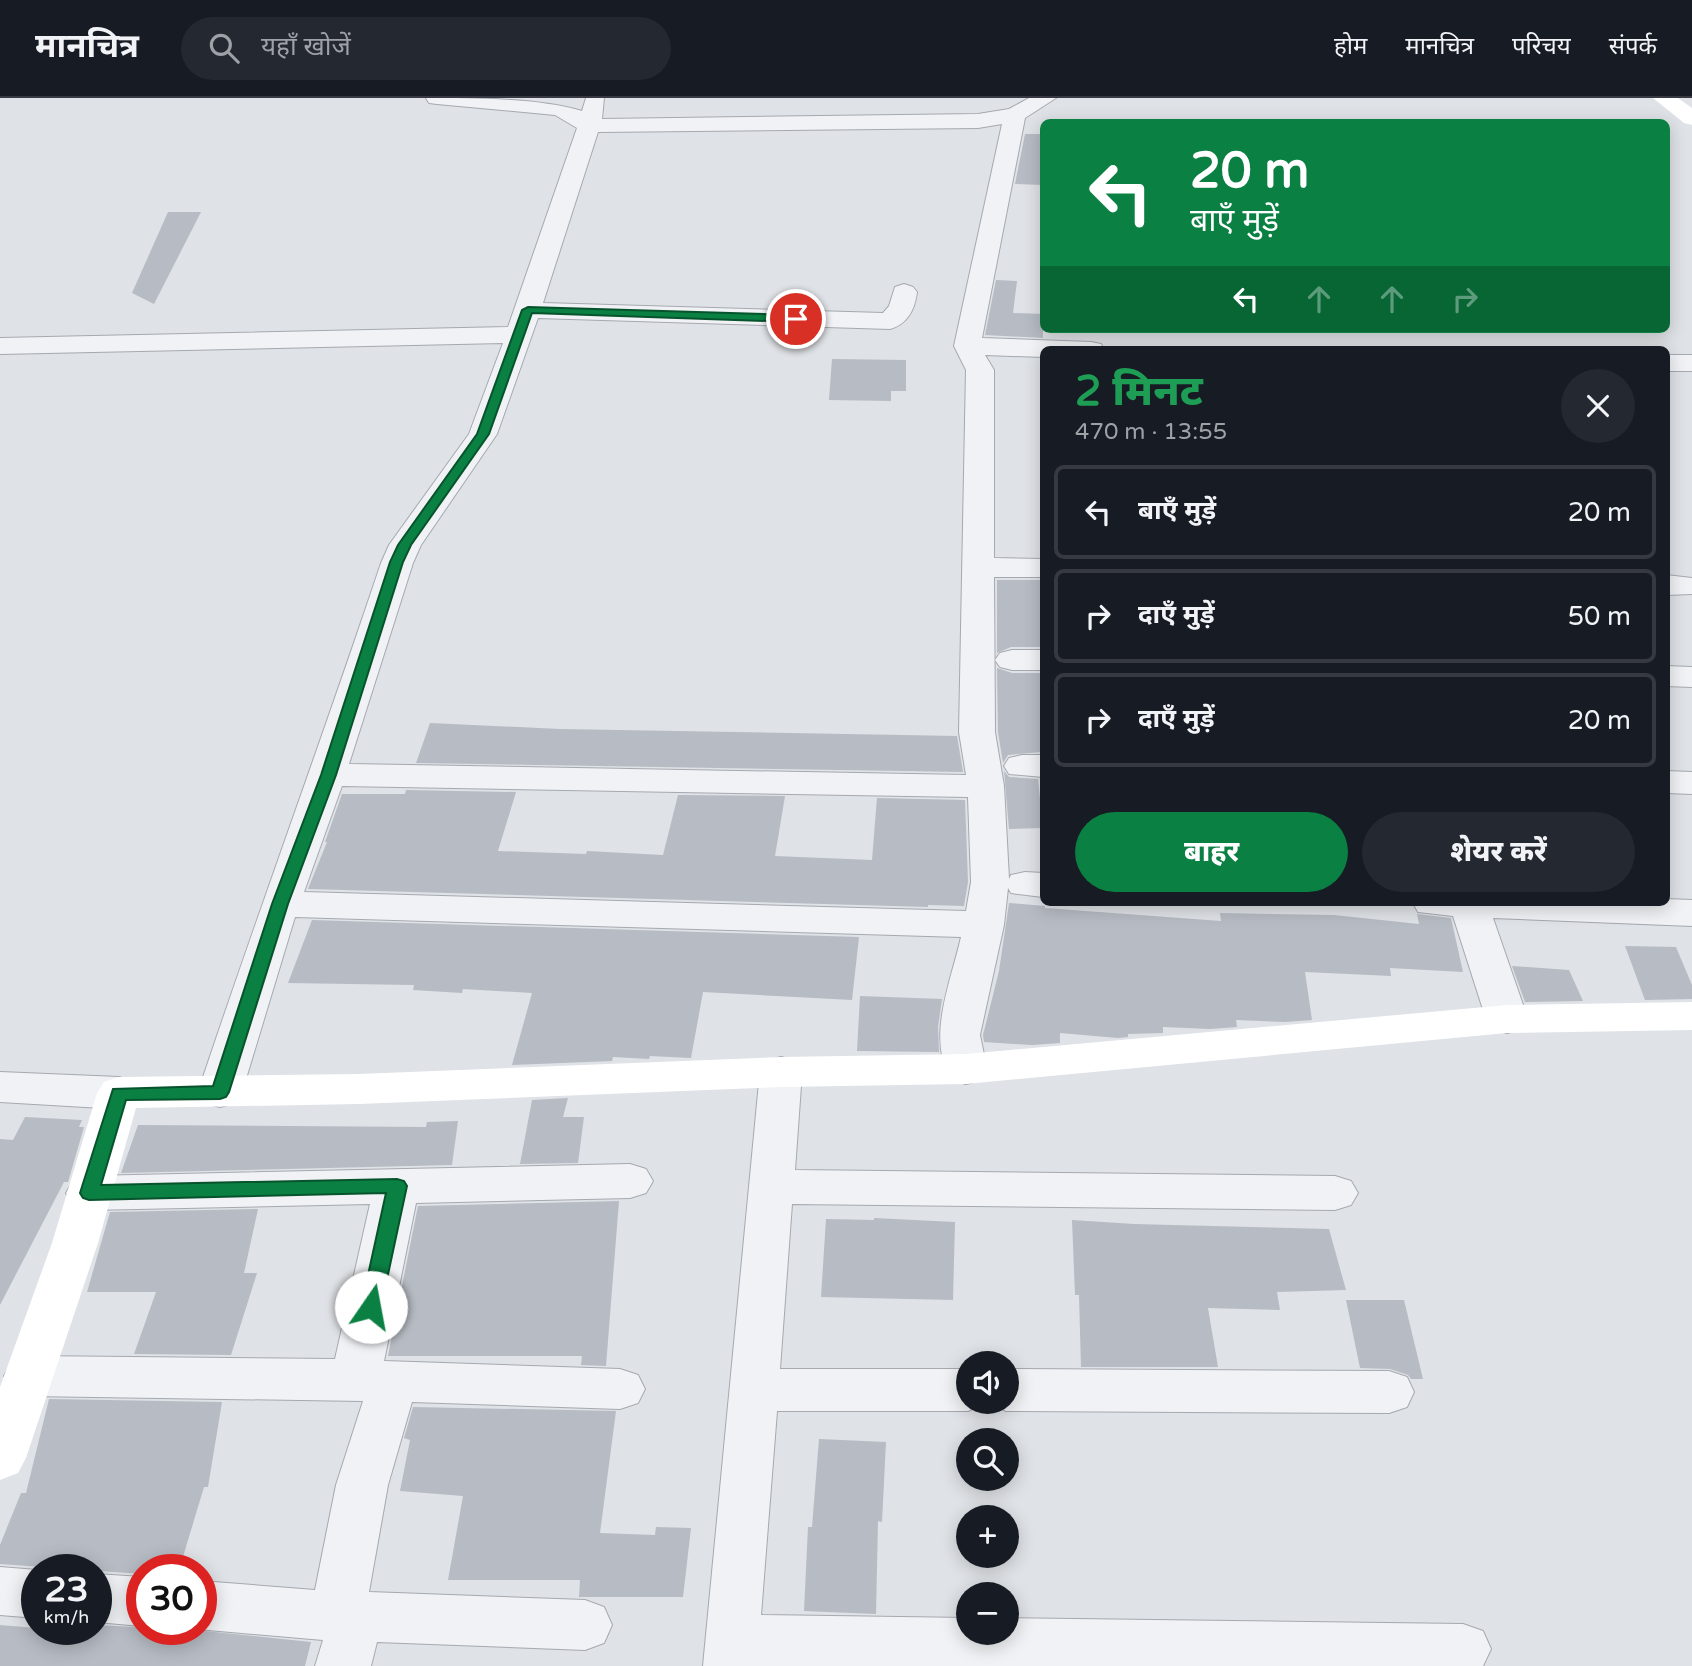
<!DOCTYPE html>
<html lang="hi">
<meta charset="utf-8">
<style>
:root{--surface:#171b24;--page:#242831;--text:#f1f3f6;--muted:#9ea1a6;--line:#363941;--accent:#0b8043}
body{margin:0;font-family:"Varela Round","Noto Sans Devanagari",sans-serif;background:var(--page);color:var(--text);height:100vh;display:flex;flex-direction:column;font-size:26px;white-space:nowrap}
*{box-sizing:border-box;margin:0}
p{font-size:23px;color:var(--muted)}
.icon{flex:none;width:38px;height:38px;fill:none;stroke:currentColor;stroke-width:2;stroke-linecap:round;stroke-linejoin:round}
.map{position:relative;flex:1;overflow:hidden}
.side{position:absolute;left:1040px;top:248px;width:630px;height:560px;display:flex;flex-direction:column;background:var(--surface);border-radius:10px;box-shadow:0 4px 18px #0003}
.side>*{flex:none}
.hud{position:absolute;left:1040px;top:21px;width:630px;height:214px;border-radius:10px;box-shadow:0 4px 18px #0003;background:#0b8043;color:#fff;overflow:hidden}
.controls{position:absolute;left:956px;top:1253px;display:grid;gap:14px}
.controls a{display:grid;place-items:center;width:63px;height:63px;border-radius:50%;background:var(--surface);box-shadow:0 4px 18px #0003;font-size:35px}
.speed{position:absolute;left:21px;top:1456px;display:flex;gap:14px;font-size:35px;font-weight:700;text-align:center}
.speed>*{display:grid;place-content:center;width:91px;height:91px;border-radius:50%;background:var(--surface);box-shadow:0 4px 18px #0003;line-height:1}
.speed small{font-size:18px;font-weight:400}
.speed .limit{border:10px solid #d22;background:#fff;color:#111}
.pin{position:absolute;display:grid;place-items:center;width:60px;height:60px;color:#fff;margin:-30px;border:4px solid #fff;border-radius:50%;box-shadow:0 2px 7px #0007}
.me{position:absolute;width:77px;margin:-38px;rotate:12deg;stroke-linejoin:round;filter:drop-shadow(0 0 5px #0008)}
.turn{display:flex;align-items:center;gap:24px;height:147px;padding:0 35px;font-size:32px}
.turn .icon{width:91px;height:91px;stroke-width:2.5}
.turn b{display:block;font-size:49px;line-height:60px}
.lanes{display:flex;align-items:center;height:66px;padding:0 35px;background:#0003;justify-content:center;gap:35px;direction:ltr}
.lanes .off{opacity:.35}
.round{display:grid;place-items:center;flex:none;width:74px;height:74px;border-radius:37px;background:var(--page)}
.head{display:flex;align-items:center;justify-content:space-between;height:119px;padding:0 35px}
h1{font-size:42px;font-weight:800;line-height:52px;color:#1e9e55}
.action{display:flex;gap:14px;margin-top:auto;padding:14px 35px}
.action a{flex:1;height:80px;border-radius:42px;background:var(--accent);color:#fff;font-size:28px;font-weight:800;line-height:80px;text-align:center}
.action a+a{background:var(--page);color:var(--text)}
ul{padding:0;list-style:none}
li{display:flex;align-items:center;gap:21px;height:94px;margin:0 14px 10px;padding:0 21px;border:4px solid var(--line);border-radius:10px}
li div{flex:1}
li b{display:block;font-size:26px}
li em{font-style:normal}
header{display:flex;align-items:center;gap:42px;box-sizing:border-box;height:98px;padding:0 35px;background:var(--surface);border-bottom:2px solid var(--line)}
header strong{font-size:33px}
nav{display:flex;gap:38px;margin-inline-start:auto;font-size:24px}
.search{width:490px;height:63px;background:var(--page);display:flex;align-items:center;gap:18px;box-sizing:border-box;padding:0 24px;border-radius:38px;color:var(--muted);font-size:26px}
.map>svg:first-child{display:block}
</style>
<header>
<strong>मानचित्र</strong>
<div class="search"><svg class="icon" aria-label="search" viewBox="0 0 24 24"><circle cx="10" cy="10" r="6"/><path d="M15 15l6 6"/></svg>यहाँ खोजें</div>
<nav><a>होम</a><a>मानचित्र</a><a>परिचय</a><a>संपर्क</a></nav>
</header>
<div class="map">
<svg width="1692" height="1568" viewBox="0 0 1692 1568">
<rect width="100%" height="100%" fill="#dfe2e6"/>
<!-- building -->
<g fill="#b7bbc3">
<polygon points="1025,36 1043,36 1043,87 1015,86"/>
<polygon points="168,114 201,114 154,206 132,195"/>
<polygon points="996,182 1017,183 1013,215 1043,216 1043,240 985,237"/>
<polygon points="832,261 906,262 906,293 891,293 891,303 829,302"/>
<polygon points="997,482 1043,482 1043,549 1011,549 997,555"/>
<polygon points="997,570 1012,575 1041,575 1041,654 1008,657 1003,665 998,634"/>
<polygon points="430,625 560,631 957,638 963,674 416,665"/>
<polygon points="1004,673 1009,679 1038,681 1043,730 1009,731"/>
<polygon points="406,692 516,694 498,753 586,756 587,753 663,757 678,697 785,698 775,758 872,762 877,700 965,702 968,784 964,808 928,807 928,809 308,791 327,744 325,744 342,696 405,696"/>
<polygon points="1009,805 1045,808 1045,810 1221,823 1220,815 1334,817 1419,826 1417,816 1451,820 1463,874 1390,870 1391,878 1305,874 1312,922 1285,924 1236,922 1237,929 1210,931 1163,929 1163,935 1128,936 1128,939 1118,940 1060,935 1060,945 1032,947 984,944 983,937 999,873"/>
<polygon points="312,822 859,839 852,902 703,894 691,960 650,958 649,961 613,959 612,963 512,967 532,895 463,891 462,895 413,892 414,887 288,885"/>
<polygon points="1625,848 1676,849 1692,887 1692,901 1645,902"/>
<polygon points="1512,868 1569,872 1583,903 1525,904"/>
<polygon points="860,898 942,901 938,929 939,954 857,953"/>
<polygon points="568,1000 563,1019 584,1019 578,1065 520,1066 532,1002"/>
<polygon points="25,1019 82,1022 79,1029 84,1029 68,1084 64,1084 0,1207 0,1041 13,1042"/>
<polygon points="458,1023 452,1067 121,1075 138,1027 426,1029 427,1024"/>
<polygon points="619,1103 606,1268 581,1267 582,1258 388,1258 418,1108"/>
<polygon points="258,1111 244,1175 257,1175 231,1257 134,1256 156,1194 87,1194 110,1114"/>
<polygon points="874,1120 955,1124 953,1202 821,1199 826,1121 874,1122"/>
<polygon points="1072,1122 1134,1126 1329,1131 1346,1192 1277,1194 1280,1212 1208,1210 1218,1269 1081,1269 1079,1197 1075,1197"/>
<polygon points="1346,1202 1404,1202 1423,1281 1411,1281 1408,1277 1390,1271 1360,1270"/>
<polygon points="49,1301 222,1304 208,1389 204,1389 179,1472 142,1472 142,1476 0,1466 0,1447 21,1395 26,1395"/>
<polygon points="413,1309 616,1313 600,1435 655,1437 656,1429 691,1430 683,1499 579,1499 580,1482 448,1482 463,1398 400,1393 410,1342 404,1340"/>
<polygon points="819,1341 886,1344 882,1424 878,1423 876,1516 804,1513 808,1429 812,1429"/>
<polygon points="0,1527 96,1535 96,1527 195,1532 311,1544 305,1568 0,1568"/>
</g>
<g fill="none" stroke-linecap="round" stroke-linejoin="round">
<!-- street casing -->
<g stroke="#a5a9b0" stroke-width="2">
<g id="street">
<path d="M 426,0 C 473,0 539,0 582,13 L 586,0 L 604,0 L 602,21 L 978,16 L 1009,11 L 1029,0 L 1056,0 L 1025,20 L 982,240 L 1091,244 L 1101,246 L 1104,252 L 1043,252 L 1043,259 L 985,257 L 994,272 L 994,460 L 1043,461 L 1043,479 L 994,479 L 995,634 L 1004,688 L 1009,781 L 1011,777 L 1025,774 L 1043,775 L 1043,799 L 1011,795 L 1008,790 L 1004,827 L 980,937 L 987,971 L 981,982 L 966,986 L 951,982 C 926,939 951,884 961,839 L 295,819 L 242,994 L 235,1005 L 220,1009 L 205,1005 L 198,994 C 257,817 322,642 381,465 L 389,447 L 469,336 L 503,245 L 0,256 L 0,240 L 508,229 L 577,30 L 555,17 L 437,6 L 429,5 ZM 1002,26 L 954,248 L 966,272 L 959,634 L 966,677 L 349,666 L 413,465 L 421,447 L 497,336 L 538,220 L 890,231 C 908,226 915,211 917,194 L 913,189 L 904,186 L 895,189 L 889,208 L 883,215 L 543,205 L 598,34 L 978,30 ZM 342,688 L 968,699 L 971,784 L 966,813 L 304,794 Z"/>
<rect x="1666" y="257" width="26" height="16"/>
<polygon points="1666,477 1692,480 1692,496 1666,497"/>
<polygon points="1012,552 1043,552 1043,572 1012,572 1000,569 995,562 1000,555"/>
<polygon points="1666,568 1692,569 1692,589 1666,588"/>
<polygon points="1022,657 1043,657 1043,679 1009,676 1004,668 1009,660"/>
<polygon points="1666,673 1692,674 1692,696 1666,695"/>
<polygon points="1666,801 1692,802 1692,828 1493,820 1528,921 1522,931 1507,935 1492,931 1486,921 1453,818 1418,814 1413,805 1666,805"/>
<polygon points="781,959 796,963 802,974 795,1072 1335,1078 1351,1083 1358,1095 1351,1107 1335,1112 792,1106 780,1271 968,1271 968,1304 987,1304 968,1313 777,1313 761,1517 968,1520 968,1535 1006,1535 1006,1520 1463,1526 1483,1533 1491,1551 1483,1568 703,1568 760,974 766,963"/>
<polygon points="0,974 119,979 134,984 141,995 134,1006 119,1011 0,1004"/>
<polygon points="630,1066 646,1071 653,1083 646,1095 630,1100 416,1105 384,1263 620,1271 638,1277 645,1291 638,1305 620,1311 412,1304 388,1387 369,1494 585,1502 604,1509 612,1527 604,1545 585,1552 377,1544 371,1568 315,1568 323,1542 197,1531 201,1531 201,1483 315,1492 336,1387 363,1303 29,1298 12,1292 4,1278 12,1264 29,1258 335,1261 370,1106 89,1112 73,1107 66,1095 73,1083 89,1078"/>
<polygon points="1006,1271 1389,1273 1407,1279 1414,1294 1407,1309 1389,1315 1006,1313 987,1304 1006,1304"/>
<polygon points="0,1469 37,1472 37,1520 0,1517"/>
<polygon points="96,1476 142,1479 142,1528 96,1524"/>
</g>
</g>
<!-- street -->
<use href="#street" fill="#f1f2f5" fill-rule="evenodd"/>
<!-- secondary -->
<g fill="#fff" fill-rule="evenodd">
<polygon points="1653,0 1678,0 1692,10 1692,27 1684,25"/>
<polygon points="1692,904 1692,932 1507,935 966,986 781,989 359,1006 136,1010 98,1145 26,1360 18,1375 0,1382 0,1289 52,1145 97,995 104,984 119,979 359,976 781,959 966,956 1507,907"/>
</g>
</g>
<!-- route -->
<polygon fill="#0b8043" stroke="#07532c" stroke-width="2" points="528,209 796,217 801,221 796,224 532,215 489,336 411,447 403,464 336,677 288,806 229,994 226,999 220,1001 126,1002 101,1087 397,1081 404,1083 407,1088 381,1209 378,1215 371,1217 364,1215 361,1209 386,1095 89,1102 83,1100 80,1095 113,991 213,988 272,806 321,677 390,464 398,447 477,336 522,212"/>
</svg>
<div class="controls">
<a><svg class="icon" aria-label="sound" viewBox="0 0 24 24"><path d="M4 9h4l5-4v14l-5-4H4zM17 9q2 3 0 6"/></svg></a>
<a><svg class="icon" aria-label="search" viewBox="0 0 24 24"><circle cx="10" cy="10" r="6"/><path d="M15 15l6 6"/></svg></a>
<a>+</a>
<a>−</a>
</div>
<div class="speed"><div>23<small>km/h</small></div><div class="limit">30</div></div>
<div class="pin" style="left:796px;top:221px;background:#d93025"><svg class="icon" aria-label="arrive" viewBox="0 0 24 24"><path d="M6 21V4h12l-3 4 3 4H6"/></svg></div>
<svg class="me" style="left:371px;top:1209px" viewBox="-20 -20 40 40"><circle r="19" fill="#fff"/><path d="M0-13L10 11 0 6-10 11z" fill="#0b8043"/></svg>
<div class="hud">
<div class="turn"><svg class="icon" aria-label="left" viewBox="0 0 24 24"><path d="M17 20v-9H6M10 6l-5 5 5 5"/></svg><div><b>20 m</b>बाएँ मुड़ें</div></div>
<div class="lanes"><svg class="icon" aria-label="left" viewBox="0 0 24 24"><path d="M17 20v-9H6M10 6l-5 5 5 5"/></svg><svg class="icon off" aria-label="ahead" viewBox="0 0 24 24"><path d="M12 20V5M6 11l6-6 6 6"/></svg><svg class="icon off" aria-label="ahead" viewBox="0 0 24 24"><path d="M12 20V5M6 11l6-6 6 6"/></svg><svg class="icon off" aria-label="right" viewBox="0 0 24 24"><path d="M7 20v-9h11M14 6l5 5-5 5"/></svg></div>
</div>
<section class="side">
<div class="head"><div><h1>2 मिनट</h1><p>470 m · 13:55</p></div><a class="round"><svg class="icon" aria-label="close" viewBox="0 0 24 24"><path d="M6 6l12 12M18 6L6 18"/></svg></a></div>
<ul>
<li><svg class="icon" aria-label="left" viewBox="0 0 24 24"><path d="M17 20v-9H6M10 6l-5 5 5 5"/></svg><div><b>बाएँ मुड़ें</b></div><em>20 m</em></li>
<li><svg class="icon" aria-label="right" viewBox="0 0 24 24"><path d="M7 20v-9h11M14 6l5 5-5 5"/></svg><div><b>दाएँ मुड़ें</b></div><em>50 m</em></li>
<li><svg class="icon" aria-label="right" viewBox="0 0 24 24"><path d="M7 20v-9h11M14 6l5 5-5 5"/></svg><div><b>दाएँ मुड़ें</b></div><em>20 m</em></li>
</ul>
<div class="action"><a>बाहर</a><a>शेयर करें</a></div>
</section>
</div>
